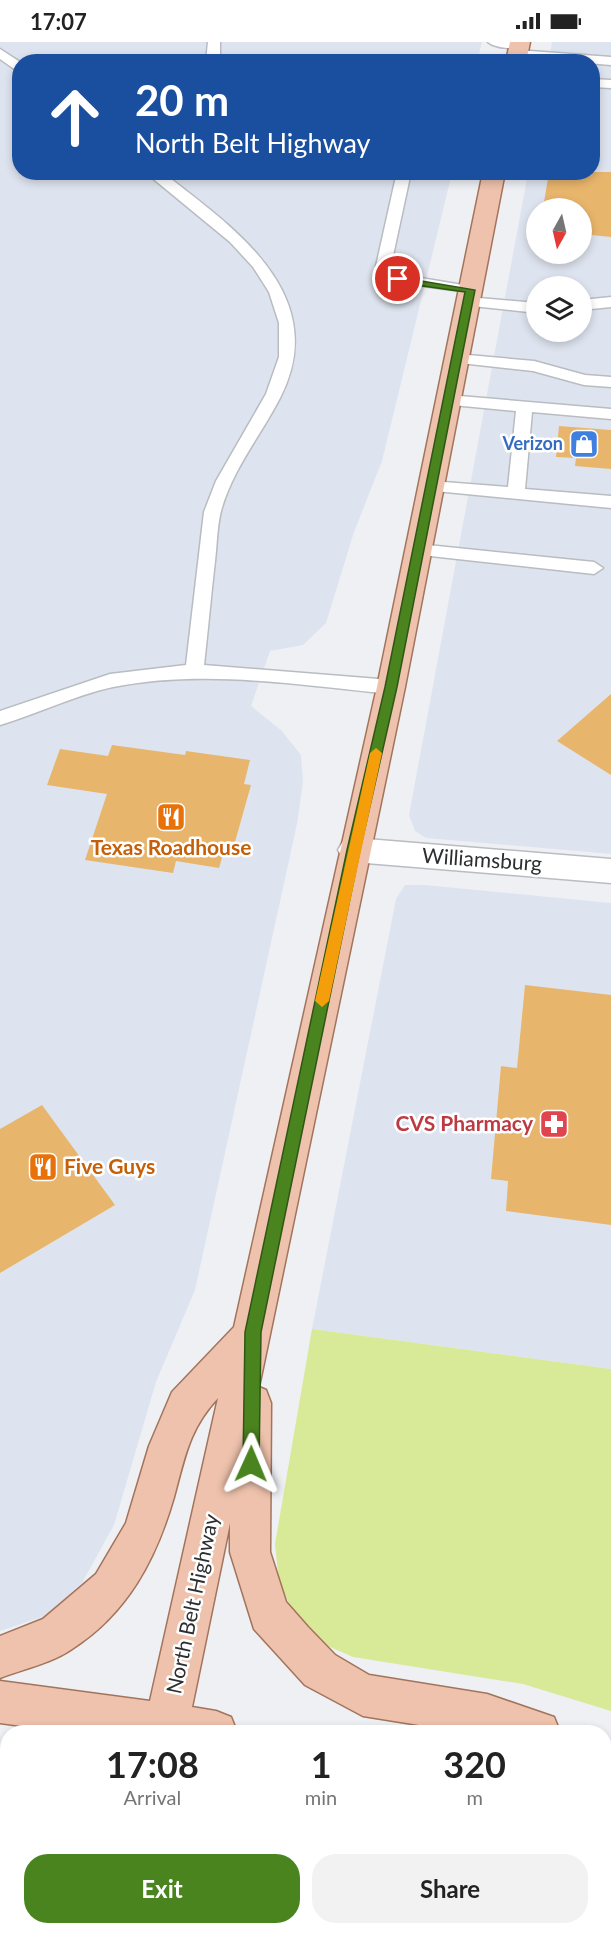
<!DOCTYPE html>
<style>
:root{--surface:#fff;--page:#f2f2f2;--text:#222;--muted:#767676;--accent:#4a841f}
body{margin:0;font-family:Lato,sans-serif;background:var(--page);color:var(--text);height:100vh;display:flex;flex-direction:column;font-size:22px;white-space:nowrap}
*{box-sizing:border-box;margin:0}
p{font-size:20px;color:var(--muted)}
.icon{flex:none;width:33px;height:33px;fill:none;stroke:currentColor;stroke-width:2;stroke-linecap:round;stroke-linejoin:round}
.map{position:relative;flex:1;overflow:hidden}
.panel{position:absolute;left:0px;top:1683px;width:612px;height:210px;display:flex;flex-direction:column;background:var(--surface);border-radius:24px 24px 0 0;box-shadow:0 3px 9px #0003}
.panel>*{flex:none}
.guide{position:absolute;left:12px;top:12px;width:588px;height:126px;border-radius:24px;box-shadow:0 3px 9px #0003;background:#1a4fa0;color:#fff;overflow:hidden}
.needle{width:39px;rotate:188deg}
.controls{position:absolute;left:526px;top:156px;display:grid;gap:12px}
.controls a{display:grid;place-items:center;width:66px;height:66px;border-radius:50%;background:var(--surface);box-shadow:0 3px 9px #0003;font-size:30px}
.pin{position:absolute;display:grid;place-items:center;width:51px;height:51px;color:#fff;margin:-26px;border:3px solid #fff;border-radius:50%;box-shadow:0 2px 6px #0007}
.me{position:absolute;width:66px;margin:-33px;rotate:1deg;stroke-linejoin:round;filter:drop-shadow(0 0 4px #0008)}
.turn{display:flex;align-items:center;gap:21px;height:126px;padding:0 24px;font-size:27px}
.turn .icon{width:78px;height:78px;stroke-width:2.5}
.turn b{display:block;font-size:42px;line-height:51px}
.eta{display:flex;justify-content:space-evenly;align-items:center;height:102px;text-align:center}
.eta b{font-size:36px;font-weight:700;line-height:42px}
.action{display:flex;gap:12px;margin-top:auto;padding:12px 24px}
.action a{flex:1;height:69px;border-radius:24px;background:var(--accent);color:#fff;font-size:24px;font-weight:700;line-height:69px;text-align:center}
.action a+a{background:var(--page);color:var(--text)}
.status{display:flex;justify-content:space-between;align-items:center;height:42px;padding:0 30px;background:var(--surface);direction:ltr}
.status svg{height:16px;fill:currentColor}
.map>svg:first-child{display:block}
</style>
<div class="status"><b>17:07</b><svg viewBox="0 0 49 12"><path d="M0 12V9h3v3zM5 12V6h3v6zM10 12V3h3v9zM15 12V0h3v12zM26 1h20v11H26zM47 4h2v5h-2z"/></svg></div>
<div class="map">
<svg width="611" height="1893" viewBox="0 0 611 1893">
<rect width="100%" height="100%" fill="#eef0f4"/>
<!-- built -->
<g fill="#dee4ef" fill-rule="evenodd">
<polygon points="0,0 482,0 477,20 20,20 20,130 452,131 382,419 354,490 326,581 303,603 270,609 251,664 281,688 301,713 303,740 297,782 195,1248 156,1340 114,1483 82,1541 45,1574 0,1589"/>
<path d="M 552,0 L 611,0 L 611,812 L 426,796 L 415,789 L 409,773 L 528,131 L 592,130 L 592,20 L 549,19 ZM 537,166 L 582,166 L 582,212 L 537,212 ZM 537,244 L 582,244 L 582,290 L 537,290 Z"/>
<polygon points="405,843 425,843 611,861 611,1327 312,1287 396,857"/>
<polygon points="0,1806 7,1815 8,1886 34,1886 35,1893 0,1893"/>
</g>
<!-- green -->
<g fill="#d8e997">
<polygon points="312,1287 611,1327 611,1669 523,1642 353,1615 319,1600 292,1568 279,1539 275,1502"/>
<polygon points="605,1836 611,1836 611,1886 604,1893 246,1893 252,1886 604,1886"/>
</g>
<!-- building -->
<g fill="#e8b56c">
<polygon points="549,130 611,130 611,195 582,192 582,166 543,166"/>
<polygon points="559,384 611,388 611,427 575,424 576,416 556,415"/>
<polygon points="611,652 611,733 557,699"/>
<polygon points="112,703 185,713 186,709 250,718 244,742 251,743 235,800 227,799 219,826 176,819 173,831 85,818 107,752 47,743 60,707 108,714"/>
<polygon points="525,943 611,953 611,1183 506,1169 508,1139 491,1137 501,1024 517,1026"/>
<polygon points="42,1063 115,1163 0,1231 0,1087"/>
</g>
<g fill="none" stroke-linecap="round" stroke-linejoin="round">
<!-- service casing -->
<g stroke="#b9bcc0" stroke-width="3">
<g id="service">
<polygon points="208,0 220,0 220,20 206,20"/>
<path d="M 488,0 L 524,0 L 525,2 C 518,9 495,6 488,0 Z"/>
<polygon points="0,7 20,20 20,31 0,17"/>
<polygon points="517,8 611,15 611,23 512,15 510,12"/>
<polygon points="592,37 611,38 611,46 592,45"/>
<path d="M 145,130 L 162,130 C 233,185 333,253 280,356 C 261,393 232,428 221,469 C 217,484 217,503 215,519 C 211,553 208,588 204,623 L 391,638 L 398,640 L 400,645 L 398,650 L 391,652 C 299,643 205,627 113,645 C 75,653 37,672 0,683 L 0,669 L 110,632 L 186,623 L 204,470 L 216,439 L 266,352 L 279,315 L 279,281 L 269,250 L 253,225 L 230,200 Z"/>
<polygon points="397,130 411,130 391,223 403,233 475,245 478,248 475,251 393,240 376,224"/>
<polygon points="468,255 537,261 537,271 463,263 460,260 463,257"/>
<polygon points="611,255 611,265 582,268 582,258"/>
<polygon points="457,312 534,319 585,333 611,335 611,345 584,343 533,329 451,320 449,317"/>
<polygon points="448,353 611,367 611,377 532,370 525,447 611,454 611,466 425,448 423,444 425,440 431,439 508,445 516,369 442,362 440,358 442,354"/>
<polygon points="418,502 594,520 603,526 594,532 412,512 409,508 412,504"/>
</g>
</g>
<!-- minor casing -->
<g stroke="#b9bcc0" stroke-width="3">
<polygon id="minor" points="354,796 611,817 611,841 354,820 343,817 338,808 343,799"/>
</g>
<!-- primary casing -->
<g stroke="#a3745c" stroke-width="3">
<g id="primary">
<polygon points="510,0 530,0 526,20 506,20"/>
<path d="M 483,130 L 505,130 L 405,645 L 259,1345 L 266,1348 L 271,1361 L 270,1510 L 286,1560 L 308,1585 L 335,1613 L 369,1633 L 487,1652 L 554,1675 L 560,1690 L 463,1690 L 363,1674 L 305,1643 L 254,1587 L 230,1510 L 230,1481 L 192,1665 L 216,1669 L 231,1675 L 237,1690 L 66,1690 L 0,1681 L 0,1639 L 150,1659 L 218,1356 C 189,1387 185,1415 174,1455 C 156,1517 128,1571 72,1607 C 52,1621 23,1627 0,1636 L 0,1594 L 43,1577 L 96,1532 L 126,1481 L 149,1404 L 172,1350 L 234,1285 L 377,645 Z"/>
<polygon points="604,1719 611,1722 611,1768 604,1765"/>
<polygon points="0,1748 8,1751 8,1802 0,1799"/>
<polygon points="46,1886 92,1886 93,1893 47,1893"/>
<polygon points="101,1886 147,1886 146,1893 100,1893"/>
<polygon points="195,1886 241,1886 238,1893 192,1893"/>
</g>
</g>
<!-- service -->
<use href="#service" fill="#fff" fill-rule="evenodd"/>
<!-- minor -->
<use href="#minor" fill="#fff" fill-rule="evenodd"/>
<!-- primary -->
<use href="#primary" fill="#eec2ac" fill-rule="evenodd"/>
</g>
<!-- route -->
<polygon fill="#4a841f" stroke="#305614" stroke-width="1.5" points="398,235 475,248 397,645 360,808 261,1290 259,1422 257,1428 251,1430 245,1428 243,1422 245,1290 347,808 385,645 465,250 395,240 395,235"/>
<!-- slow -->
<polygon fill="#f59e0b" points="376,706 382,711 329,959 322,965 315,959 370,711"/>
<!-- icons -->
<defs>
<g id="shop-square" transform="scale(1.5)"><rect x="-9" y="-9" width="18" height="18" rx="4" fill="#3f7fe0" stroke="#fff"/><path d="M-5-2.5h2.3a2.7 3.5 0 0 1 5.4 0H5L5.5 6h-11ZM-1.5-2.5h3a1.5 2.3 0 0 0-3 0Z" fill="#fff"/></g>
<g id="restaurant-square" transform="scale(1.5)"><rect x="-9" y="-9" width="18" height="18" rx="4" fill="#e8710a" stroke="#fff"/><path d="M-5-6h1v4h1v-4h1v4h1v-4h1v5L-1.5 .5V6h-2V.5L-5-1ZM5-6V6H3V1.5H1.5Q1.5-4 5-6Z" fill="#fff"/></g>
<g id="pharmacy-square" transform="scale(1.5)"><rect x="-9" y="-9" width="18" height="18" rx="4" fill="#e0444e" stroke="#fff"/><path d="M-2-6h4v4h4v4h-4v4h-4v-4h-4v-4h4Z" fill="#fff"/></g>
</defs>
<g fill-rule="evenodd">
<use href="#shop-square" x="584" y="402"/>
<use href="#restaurant-square" x="171" y="775"/>
<use href="#pharmacy-square" x="554" y="1082"/>
<use href="#restaurant-square" x="43" y="1125"/>
</g>
<g text-anchor="middle" stroke-width="5" stroke-linejoin="round" paint-order="stroke">
<!-- far-shop labels -->
<g font-size="18" font-weight="bold" fill="#366cbe" stroke="#fff" text-anchor="end">
<text x="563" y="408">Verizon</text>
</g>
<!-- food labels -->
<g font-size="21" font-weight="bold" fill="#c56008" stroke="#fff">
<text x="171" y="813">Texas Roadhouse</text>
<text x="64" y="1132" text-anchor="start">Five Guys</text>
</g>
<!-- street labels -->
<g font-size="21" fill="#2d2e30" stroke="#fff">
<text transform="translate(482 818) rotate(4)" y="7">Williamsburg</text>
<text transform="translate(193 1562) rotate(-78)" y="7">North Belt Highway</text>
</g>
<!-- health labels -->
<g font-size="21" font-weight="bold" fill="#be3a42" stroke="#fff" text-anchor="end">
<text x="533" y="1089">CVS Pharmacy</text>
</g>
</g>
</svg>
<div class="controls">
<a><svg class="needle" viewBox="-14 -14 28 28"><path d="M0-13l5 13h-10z" fill="#e53935"/><path d="M0 13l5-13h-10z" fill="#767676"/></svg></a>
<a><svg class="icon" aria-label="layers" viewBox="0 0 24 24"><path d="M12 4l9 5-9 5-9-5zM3 14l9 5 9-5"/></svg></a>
</div>
<div class="pin" style="left:398px;top:237px;background:#d93025"><svg class="icon" aria-label="arrive" viewBox="0 0 24 24"><path d="M6 21V4h12l-3 4 3 4H6"/></svg></div>
<svg class="me" style="left:251px;top:1422px" viewBox="-20 -20 40 40"><path d="M0-17L14 15 0 8-14 15z" fill="#4a841f" stroke="#fff" stroke-width="4"/></svg>
<div class="guide">
<div class="turn"><svg class="icon" aria-label="ahead" viewBox="0 0 24 24"><path d="M12 20V5M6 11l6-6 6 6"/></svg><div><b>20 m</b>North Belt Highway</div></div>
</div>
<section class="panel">
<div class="eta">
<div><b>17:08</b><p>Arrival</p></div>
<div><b>1</b><p>min</p></div>
<div><b>320</b><p>m</p></div>
</div>
<div class="action"><a>Exit</a><a>Share</a></div>
</section>
</div>
